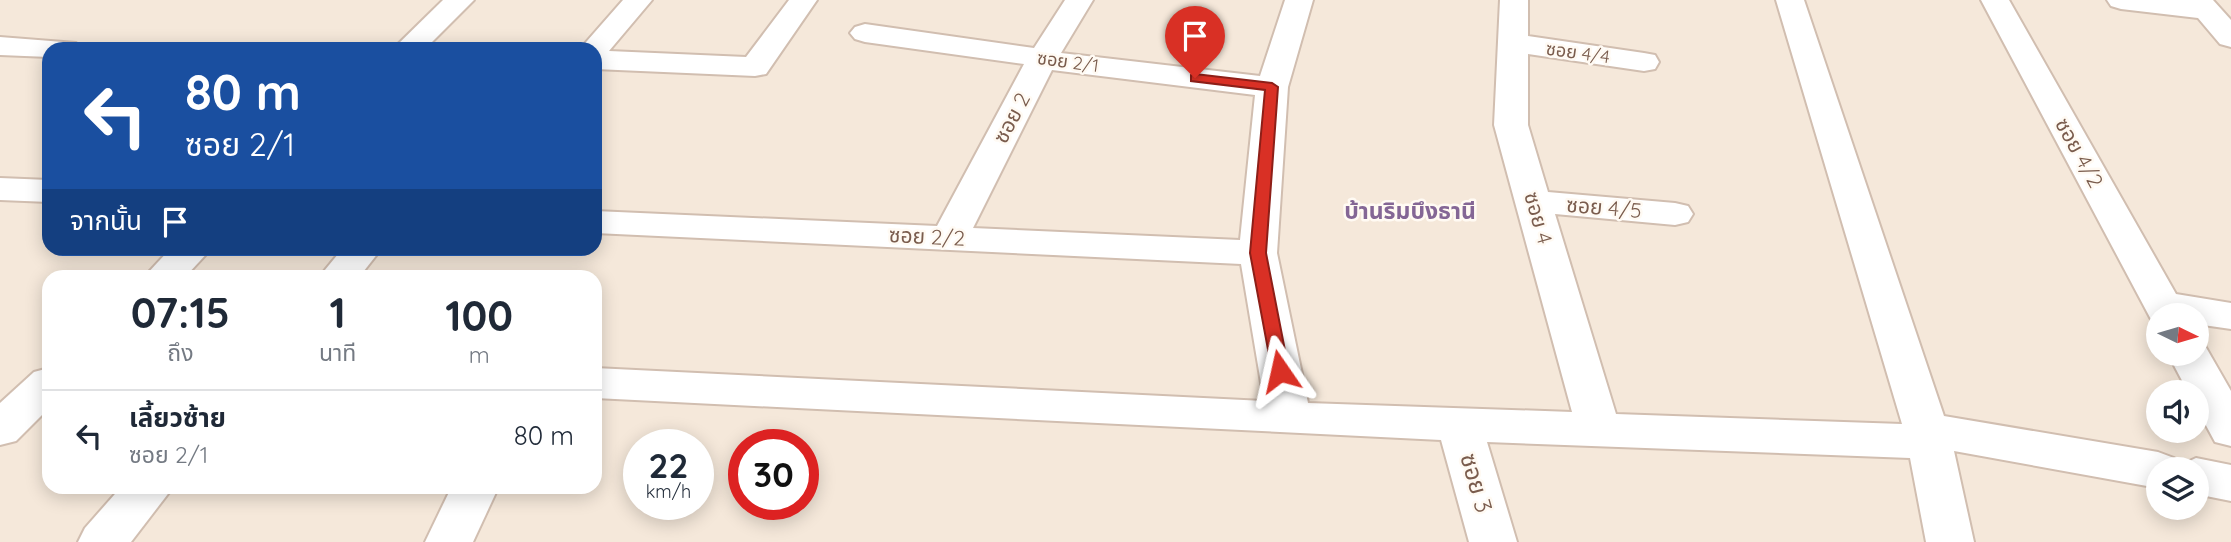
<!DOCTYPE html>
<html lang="th">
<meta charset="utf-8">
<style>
:root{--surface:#fff;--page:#f6f6f7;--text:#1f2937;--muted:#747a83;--line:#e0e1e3}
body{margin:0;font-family:Quicksand,"Noto Sans Thai",sans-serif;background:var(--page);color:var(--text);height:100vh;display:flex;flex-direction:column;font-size:26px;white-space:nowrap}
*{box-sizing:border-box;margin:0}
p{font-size:23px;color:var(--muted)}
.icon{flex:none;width:38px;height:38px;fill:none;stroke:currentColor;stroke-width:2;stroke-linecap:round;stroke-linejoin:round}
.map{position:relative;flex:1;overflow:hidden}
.sheet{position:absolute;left:42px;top:270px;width:560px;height:224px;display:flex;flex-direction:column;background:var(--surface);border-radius:21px;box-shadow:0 4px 18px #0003}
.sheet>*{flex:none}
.guide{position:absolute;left:42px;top:42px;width:560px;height:214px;border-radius:21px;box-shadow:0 4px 18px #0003;background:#1a4fa0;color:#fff;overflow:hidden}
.needle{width:46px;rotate:95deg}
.fabs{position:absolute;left:2146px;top:303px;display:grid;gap:14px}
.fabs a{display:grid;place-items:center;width:63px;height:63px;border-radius:50%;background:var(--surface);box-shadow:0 4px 18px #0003;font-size:35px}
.speed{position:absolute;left:623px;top:429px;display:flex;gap:14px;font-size:35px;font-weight:700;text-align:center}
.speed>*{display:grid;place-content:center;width:91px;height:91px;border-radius:50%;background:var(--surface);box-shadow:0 4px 18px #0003;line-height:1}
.speed small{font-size:18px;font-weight:400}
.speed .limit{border:10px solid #d22;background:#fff;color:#111}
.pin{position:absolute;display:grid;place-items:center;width:60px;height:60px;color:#fff;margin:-72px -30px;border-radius:50% 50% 50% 0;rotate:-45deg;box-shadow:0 0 7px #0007}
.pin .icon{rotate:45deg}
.me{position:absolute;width:77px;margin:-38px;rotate:349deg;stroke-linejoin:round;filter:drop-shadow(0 0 5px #0008)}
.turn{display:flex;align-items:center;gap:24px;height:147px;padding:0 28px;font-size:32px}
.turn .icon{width:91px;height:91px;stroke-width:2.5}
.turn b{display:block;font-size:49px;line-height:60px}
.then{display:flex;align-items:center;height:66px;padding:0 28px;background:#0003;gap:14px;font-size:26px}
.eta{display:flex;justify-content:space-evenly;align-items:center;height:119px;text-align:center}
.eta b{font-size:42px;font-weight:700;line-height:49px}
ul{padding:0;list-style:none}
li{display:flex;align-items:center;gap:21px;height:91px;padding:0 28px;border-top:2px solid var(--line)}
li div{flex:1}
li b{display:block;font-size:26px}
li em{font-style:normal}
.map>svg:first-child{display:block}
</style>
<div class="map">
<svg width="2231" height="542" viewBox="0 0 2231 542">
<rect width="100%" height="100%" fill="#fdf6ec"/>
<!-- residential -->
<path fill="#f5e8da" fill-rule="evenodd" d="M 0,0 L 2231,0 L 2231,542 L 0,542 ZM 49,49 L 595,49 L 595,248 L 49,248 ZM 49,276 L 595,276 L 595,486 L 49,486 ZM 2158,315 L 2196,315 L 2196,354 L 2158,354 ZM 2158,392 L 2196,392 L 2196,430 L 2158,430 ZM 639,444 L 698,444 L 698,504 L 639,504 ZM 744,444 L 803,444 L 803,504 L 744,504 ZM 2158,469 L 2196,469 L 2196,508 L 2158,508 Z"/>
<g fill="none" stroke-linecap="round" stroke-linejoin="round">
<!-- minor casing -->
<g stroke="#d1beb0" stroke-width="4">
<g id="minor">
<polygon points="443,0 474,0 425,49 393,49"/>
<polygon points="623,0 652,0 609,51 746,57 789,0 817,0 766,74 755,76 595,69 595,49 580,49"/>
<path d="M 1065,0 L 1093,0 L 1061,53 L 1260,76 L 1285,0 L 1313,0 L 1288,87 L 1277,253 L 1308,403 L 1572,412 L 1494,125 L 1500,0 L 1528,0 L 1528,36 L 1644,53 L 1655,55 L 1659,62 L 1655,69 L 1644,71 L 1528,54 L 1528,125 L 1548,192 L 1675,203 L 1688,206 L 1693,214 L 1688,222 L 1675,225 L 1555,214 L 1616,414 L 1902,424 L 1776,0 L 1804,0 L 1944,416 L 2158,452 L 2174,458 L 2179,466 L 2196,458 L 2231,465 L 2231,501 L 2196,494 L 2196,469 L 2158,469 L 2158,488 L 1954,451 L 1974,542 L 1926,542 L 1910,458 L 1487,442 L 1517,542 L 1469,542 L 1441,440 L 595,398 L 595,368 L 1264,401 L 1241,264 L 595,233 L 595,211 L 937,226 L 1024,64 L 865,42 L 855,39 L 850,33 L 855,27 L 865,24 L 1034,48 ZM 1052,70 L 1255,95 L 1240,240 L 973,228 Z"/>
<polygon points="1981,0 2009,0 2176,294 2231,303 2231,329 2196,324 2196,315 2158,315 2158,326 2154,325"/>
<polygon points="2107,0 2213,0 2231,20 2231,47 2220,44 2198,18 2121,9 2111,6"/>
<polygon points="0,37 76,43 80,49 49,49 49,57 0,55"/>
<polygon points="0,178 49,180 49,202 0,200"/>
<polygon points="171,248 212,248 186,276 145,276"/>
<polygon points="343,248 382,248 360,276 320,276"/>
<polygon points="2196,342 2204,344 2231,391 2231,446 2215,442 2196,407 2196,392 2188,392 2168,354 2196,354"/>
<polygon points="49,368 49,408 16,441 0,445 0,403 34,372"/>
<polygon points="122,486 174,486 131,542 78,542 85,528"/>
<polygon points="452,486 499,486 473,542 425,542"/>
</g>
</g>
<!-- minor -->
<use href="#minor" fill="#fff" fill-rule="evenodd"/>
</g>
<!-- route -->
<polygon fill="#d93025" stroke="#8d1f18" stroke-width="2" points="1195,74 1272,83 1278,87 1266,253 1289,371 1286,375 1280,377 1272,371 1250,253 1265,90 1191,81 1191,75"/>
<g text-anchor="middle" stroke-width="5" stroke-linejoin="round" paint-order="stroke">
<!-- far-street labels -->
<g font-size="18" fill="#7a5c4d" stroke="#fffaf3">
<text transform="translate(1578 53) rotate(8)" y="6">ซอย 4/4</text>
<text transform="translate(1068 62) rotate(8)" y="6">ซอย 2/1</text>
</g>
<!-- street labels -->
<g font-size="21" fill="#7a5c4d" stroke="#fffaf3">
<text transform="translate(1012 118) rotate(-62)" y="7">ซอย 2</text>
<text transform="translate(2079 153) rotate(61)" y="7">ซอย 4/2</text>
<text transform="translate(1604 208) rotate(5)" y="7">ซอย 4/5</text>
<text transform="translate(1538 218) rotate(74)" y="7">ซอย 4</text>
<text transform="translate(927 237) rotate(3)" y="7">ซอย 2/2</text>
</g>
<!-- neighbourhood labels -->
<g font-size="23" font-weight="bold" fill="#846695" stroke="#fffaf3">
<text x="1410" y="219">บ้านริมบึงธานี</text>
</g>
<!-- near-street labels -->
<g font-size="24" fill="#7a5c4d" stroke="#fffaf3">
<text transform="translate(1476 483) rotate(74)" y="8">ซอย 3</text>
</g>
</g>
</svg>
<div class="fabs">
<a><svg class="needle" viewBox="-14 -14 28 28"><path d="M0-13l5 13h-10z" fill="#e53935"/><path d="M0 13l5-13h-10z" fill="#747a83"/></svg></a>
<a><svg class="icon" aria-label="sound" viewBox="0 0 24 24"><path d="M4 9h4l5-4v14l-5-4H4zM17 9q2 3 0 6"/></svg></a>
<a><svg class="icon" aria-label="layers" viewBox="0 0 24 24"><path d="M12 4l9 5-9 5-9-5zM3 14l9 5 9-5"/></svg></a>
</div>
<div class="speed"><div>22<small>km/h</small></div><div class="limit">30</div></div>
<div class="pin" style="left:1195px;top:78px;background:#d93025"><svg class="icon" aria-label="arrive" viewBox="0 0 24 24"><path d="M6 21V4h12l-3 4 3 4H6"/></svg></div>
<svg class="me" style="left:1280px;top:371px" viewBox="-20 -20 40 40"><path d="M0-17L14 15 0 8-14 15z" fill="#d93025" stroke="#fff" stroke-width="4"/></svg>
<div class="guide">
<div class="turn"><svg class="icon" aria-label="left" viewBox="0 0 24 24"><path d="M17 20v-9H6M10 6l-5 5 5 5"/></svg><div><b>80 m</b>ซอย 2/1</div></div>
<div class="then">จากนั้น<svg class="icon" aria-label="arrive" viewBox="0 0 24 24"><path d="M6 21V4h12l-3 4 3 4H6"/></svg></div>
</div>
<section class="sheet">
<div class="eta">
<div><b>07:15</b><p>ถึง</p></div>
<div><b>1</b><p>นาที</p></div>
<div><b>100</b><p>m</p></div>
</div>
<ul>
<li><svg class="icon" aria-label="left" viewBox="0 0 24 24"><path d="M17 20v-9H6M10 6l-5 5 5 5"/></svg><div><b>เลี้ยวซ้าย</b><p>ซอย 2/1</p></div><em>80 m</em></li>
</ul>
</section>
</div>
